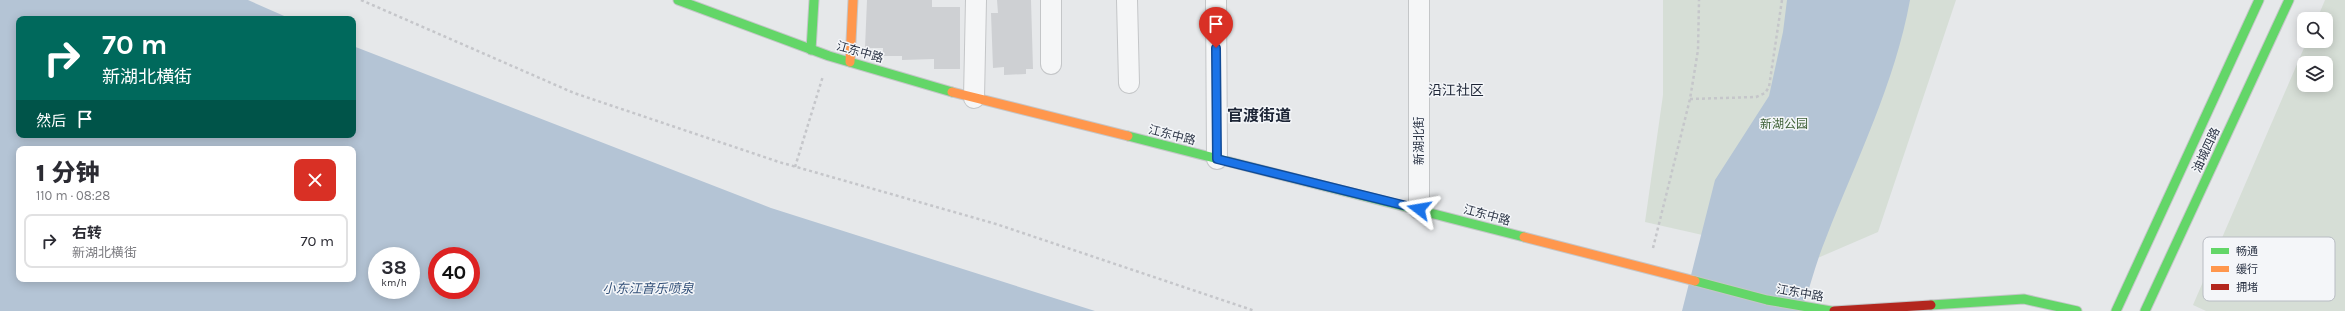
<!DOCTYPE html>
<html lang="zh">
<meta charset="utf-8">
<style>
:root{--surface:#fff;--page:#f2f2f3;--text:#2b2b33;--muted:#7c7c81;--line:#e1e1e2}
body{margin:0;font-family:Karla,"Noto Sans SC",sans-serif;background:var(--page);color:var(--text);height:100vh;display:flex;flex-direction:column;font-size:15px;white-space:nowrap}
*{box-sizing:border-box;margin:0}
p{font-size:13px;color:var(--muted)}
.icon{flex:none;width:22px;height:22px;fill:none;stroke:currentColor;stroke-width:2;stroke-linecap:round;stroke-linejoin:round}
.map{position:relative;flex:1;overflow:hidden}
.drawer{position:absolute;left:16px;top:146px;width:340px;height:136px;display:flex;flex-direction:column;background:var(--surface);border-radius:8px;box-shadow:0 2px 10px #0003}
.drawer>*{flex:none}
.banner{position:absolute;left:16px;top:16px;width:340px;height:122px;border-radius:8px;box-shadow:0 2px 10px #0003;background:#00695c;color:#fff;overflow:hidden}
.tools{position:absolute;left:2297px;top:12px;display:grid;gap:8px}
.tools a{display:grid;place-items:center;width:36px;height:36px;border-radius:8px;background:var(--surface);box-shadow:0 2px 10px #0003;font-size:20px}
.speed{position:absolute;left:368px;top:247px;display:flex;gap:8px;font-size:20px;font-weight:700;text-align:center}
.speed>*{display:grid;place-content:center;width:52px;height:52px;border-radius:50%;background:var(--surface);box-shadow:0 2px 10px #0003;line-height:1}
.speed small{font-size:10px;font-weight:400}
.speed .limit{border:6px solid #d22;background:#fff;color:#111}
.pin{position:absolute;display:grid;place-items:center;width:34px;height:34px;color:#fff;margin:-41px -17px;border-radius:50% 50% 50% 0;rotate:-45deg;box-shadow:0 0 4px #0007}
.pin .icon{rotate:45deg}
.me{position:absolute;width:44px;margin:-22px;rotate:284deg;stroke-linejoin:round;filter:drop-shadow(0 0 3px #0008)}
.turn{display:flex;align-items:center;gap:14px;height:84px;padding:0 20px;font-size:18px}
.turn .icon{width:52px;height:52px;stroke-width:2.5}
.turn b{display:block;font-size:28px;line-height:34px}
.then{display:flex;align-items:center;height:38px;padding:0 20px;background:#0003;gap:8px;font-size:15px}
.round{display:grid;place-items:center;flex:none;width:42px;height:42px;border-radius:8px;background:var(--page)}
.head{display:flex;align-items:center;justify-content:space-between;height:68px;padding:0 20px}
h1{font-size:24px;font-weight:800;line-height:30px}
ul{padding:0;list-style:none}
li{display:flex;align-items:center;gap:12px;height:54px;margin:0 8px 6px;padding:0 12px;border:2px solid var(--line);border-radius:8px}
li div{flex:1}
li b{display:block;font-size:15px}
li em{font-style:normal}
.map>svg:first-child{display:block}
</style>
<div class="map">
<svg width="2345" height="311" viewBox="0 0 2345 311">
<rect width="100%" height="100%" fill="#e6e8ea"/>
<!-- green -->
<g fill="#d6ded6" fill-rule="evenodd">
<polygon points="1663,0 1956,0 1878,232 1813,260 1645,222 1663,95"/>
<path d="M 2325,0 L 2345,0 L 2345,311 L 2206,311 L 2193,305 L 2307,41 L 2326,41 L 2326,19 L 2317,19 ZM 2304,63 L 2326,63 L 2326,85 L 2304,85 Z"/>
</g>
<!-- water -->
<g fill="#b4c4d5" fill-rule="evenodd">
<path d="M 0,0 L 248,0 L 291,19 L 19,19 L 19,135 L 353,135 L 353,46 L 771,208 L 1095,311 L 0,311 ZM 19,149 L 353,149 L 353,279 L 19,279 ZM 377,256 L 411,256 L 411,290 L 377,290 ZM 437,256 L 471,256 L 471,290 L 437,290 Z"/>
<path d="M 1787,0 L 1910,0 C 1895,83 1856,161 1826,238 C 1816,262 1810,287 1802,311 L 1682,311 L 1715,180 L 1769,96 L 1783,32 Z"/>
</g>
<!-- building -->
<g fill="#ced0d3">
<polygon points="867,0 932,0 932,7 960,7 960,69 934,69 934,59 902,60 902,56 883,56 883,48 865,48"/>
<polygon points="997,0 1031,0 1033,69 1026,69 1026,74 1004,75 1004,67 993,68 991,13 998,13"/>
</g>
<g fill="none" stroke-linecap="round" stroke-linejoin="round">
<!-- street casing -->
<g stroke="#c4c6c8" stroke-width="22">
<g id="street">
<polyline points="1051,0 1051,64"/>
<polyline points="1127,0 1129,83"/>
<polyline points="1216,0 1217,159"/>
<polyline points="1419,0 1419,209"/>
<polyline points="974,98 976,0"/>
</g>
</g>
<!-- fast casing -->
<g stroke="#c4c6c8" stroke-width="11">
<g id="fast">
<polyline points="678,0 829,56 952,92"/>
<polyline points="811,50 814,0"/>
<polyline points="1128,136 1524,237"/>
<polyline points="1695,281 1767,300 1831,311"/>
<polyline points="1931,305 2024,299 2077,311"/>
<polyline points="2116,311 2259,0"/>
<polyline points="2145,311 2289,0"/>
</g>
</g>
<!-- slow casing -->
<g stroke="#c4c6c8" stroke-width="11">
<g id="slow">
<polyline points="850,62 853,0"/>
<polyline points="952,92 1128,136"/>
<polyline points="1524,237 1695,281"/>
</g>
</g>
<!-- jam casing -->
<g stroke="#c4c6c8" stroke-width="11">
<polyline id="jam" points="1834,311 1931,305"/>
</g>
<!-- path -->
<g stroke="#c5c6ca" stroke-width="2.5" stroke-dasharray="3 3" stroke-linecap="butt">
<polyline points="361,0 574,93 779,162 996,224 1255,311"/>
<polyline points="1690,99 1756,97 1765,93 1769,87 1782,0"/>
<polyline points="795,167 823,76"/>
<polyline points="1653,248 1690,99 1698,50 1699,0"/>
</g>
<!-- street -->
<use href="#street" stroke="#f5f6f7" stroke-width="20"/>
<!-- fast -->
<use href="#fast" stroke="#63d668" stroke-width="9"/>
<!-- slow -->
<use href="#slow" stroke="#ff974d" stroke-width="9"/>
<!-- jam -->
<use href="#jam" stroke="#b3261e" stroke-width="9"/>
</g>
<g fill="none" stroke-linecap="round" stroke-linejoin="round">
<!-- route casing -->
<g stroke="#114b97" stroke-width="10">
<polyline id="route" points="1216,48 1217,159 1419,209"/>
</g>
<!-- route -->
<use href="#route" stroke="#1a73e8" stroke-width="7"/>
</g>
<g text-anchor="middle" stroke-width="3" stroke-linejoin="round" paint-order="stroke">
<!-- street labels -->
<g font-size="12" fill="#2b3445" stroke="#f4f6f9">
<text transform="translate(860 52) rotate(16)" y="4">江东中路</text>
<text transform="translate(1172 135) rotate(14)" y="4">江东中路</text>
<text transform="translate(1419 141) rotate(-90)" y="4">新湖北街</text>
<text transform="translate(2206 150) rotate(-65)" y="4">油城四路</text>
<text transform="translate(1487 215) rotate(15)" y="4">江东中路</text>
<text transform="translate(1800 293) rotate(10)" y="4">江东中路</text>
</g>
<!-- park labels -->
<g font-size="12" fill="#3f6138" stroke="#f4f6f9">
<text x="1784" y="128">新湖公园</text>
</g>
<!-- water labels -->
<g font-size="13" font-style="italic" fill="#34527a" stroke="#f4f6f9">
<text x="648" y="293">小东江音乐喷泉</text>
</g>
<!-- quarter labels -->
<g font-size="14" fill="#1d2536" stroke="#f4f6f9">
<text x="1456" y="95">沿江社区</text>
</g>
<!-- district labels -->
<g font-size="16" font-weight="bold" fill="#1d2536" stroke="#f4f6f9">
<text x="1259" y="121">官渡街道</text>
</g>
</g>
<!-- legend -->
<rect x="2203" y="237" width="132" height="64" rx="6" fill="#f4f6f9" stroke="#b8bcc3" stroke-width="1"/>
<rect x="2211" y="248" width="18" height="6" fill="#63d668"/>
<rect x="2211" y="266" width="18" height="6" fill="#ff974d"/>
<rect x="2211" y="284" width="18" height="6" fill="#b3261e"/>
<g font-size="11" fill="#2b3445">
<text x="2236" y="255">畅通</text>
<text x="2236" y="273">缓行</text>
<text x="2236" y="291">拥堵</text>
</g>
</svg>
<div class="tools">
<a><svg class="icon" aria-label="search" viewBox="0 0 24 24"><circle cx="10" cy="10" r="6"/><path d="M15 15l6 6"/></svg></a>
<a><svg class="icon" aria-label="layers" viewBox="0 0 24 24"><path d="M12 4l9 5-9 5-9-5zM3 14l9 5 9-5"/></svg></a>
</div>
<div class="speed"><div>38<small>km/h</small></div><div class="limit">40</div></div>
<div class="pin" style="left:1216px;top:48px;background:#d93025"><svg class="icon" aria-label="arrive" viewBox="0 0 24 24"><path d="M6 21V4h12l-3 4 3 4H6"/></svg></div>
<svg class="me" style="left:1419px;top:209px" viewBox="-20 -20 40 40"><path d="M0-17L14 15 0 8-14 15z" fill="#1a73e8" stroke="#fff" stroke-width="4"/></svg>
<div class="banner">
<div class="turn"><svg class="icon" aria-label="right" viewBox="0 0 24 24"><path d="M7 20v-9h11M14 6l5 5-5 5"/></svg><div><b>70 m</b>新湖北横街</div></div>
<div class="then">然后<svg class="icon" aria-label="arrive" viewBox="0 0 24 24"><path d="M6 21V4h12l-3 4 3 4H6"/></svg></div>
</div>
<section class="drawer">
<div class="head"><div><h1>1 分钟</h1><p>110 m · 08:28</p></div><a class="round" style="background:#d93025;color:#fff"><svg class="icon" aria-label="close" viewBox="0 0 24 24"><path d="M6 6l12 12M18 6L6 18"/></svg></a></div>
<ul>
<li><svg class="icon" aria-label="right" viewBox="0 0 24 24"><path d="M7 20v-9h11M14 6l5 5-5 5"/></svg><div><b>右转</b><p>新湖北横街</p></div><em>70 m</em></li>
</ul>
</section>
</div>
